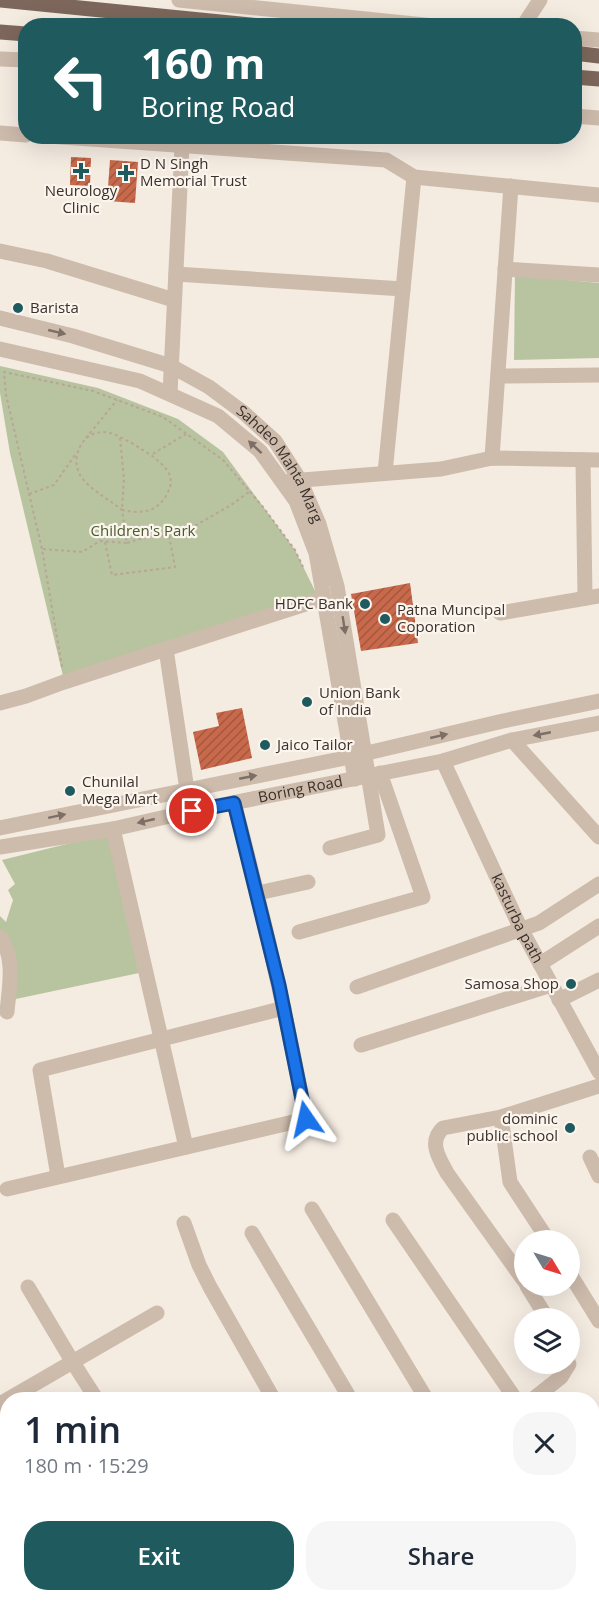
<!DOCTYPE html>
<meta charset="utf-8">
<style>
:root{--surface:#fff;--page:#f6f6f7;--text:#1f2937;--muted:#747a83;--accent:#1f5a5e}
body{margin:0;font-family:"Open Sans",sans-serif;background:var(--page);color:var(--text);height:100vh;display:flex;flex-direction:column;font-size:22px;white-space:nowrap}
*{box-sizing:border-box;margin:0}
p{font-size:20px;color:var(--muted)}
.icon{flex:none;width:33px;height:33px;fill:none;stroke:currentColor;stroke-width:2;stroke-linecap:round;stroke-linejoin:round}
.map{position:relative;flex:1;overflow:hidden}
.side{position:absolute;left:0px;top:1392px;width:600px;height:210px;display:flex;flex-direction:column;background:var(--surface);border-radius:24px 24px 0 0;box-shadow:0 6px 24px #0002}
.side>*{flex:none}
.banner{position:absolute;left:18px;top:18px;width:564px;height:126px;border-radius:24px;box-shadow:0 6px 24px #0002;background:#1f5a5e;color:#fff;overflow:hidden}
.needle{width:39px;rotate:128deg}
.fabs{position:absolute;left:514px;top:1230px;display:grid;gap:12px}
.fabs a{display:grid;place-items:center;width:66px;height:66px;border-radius:50%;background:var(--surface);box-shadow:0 6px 24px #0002;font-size:30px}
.pin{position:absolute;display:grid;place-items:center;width:51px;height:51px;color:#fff;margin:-26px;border:3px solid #fff;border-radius:50%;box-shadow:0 2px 6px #0007}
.me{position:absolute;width:66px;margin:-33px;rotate:349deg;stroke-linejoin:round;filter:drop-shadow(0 0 4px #0008)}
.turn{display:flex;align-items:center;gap:21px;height:126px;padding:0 24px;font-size:27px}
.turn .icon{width:78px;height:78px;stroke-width:2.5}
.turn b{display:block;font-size:42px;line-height:51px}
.round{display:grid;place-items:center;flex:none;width:63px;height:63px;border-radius:24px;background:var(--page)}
.overview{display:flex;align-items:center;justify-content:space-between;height:102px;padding:0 24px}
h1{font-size:36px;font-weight:600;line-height:45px}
.primary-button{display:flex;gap:12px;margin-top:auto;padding:12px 24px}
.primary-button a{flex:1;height:69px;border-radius:24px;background:var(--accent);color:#fff;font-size:24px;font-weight:600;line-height:69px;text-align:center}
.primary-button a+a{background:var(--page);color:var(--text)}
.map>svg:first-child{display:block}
</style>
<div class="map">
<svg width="599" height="1602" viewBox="0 0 599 1602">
<defs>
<pattern id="building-hatch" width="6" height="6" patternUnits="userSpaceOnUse" patternTransform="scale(1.5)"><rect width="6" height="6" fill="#c8694b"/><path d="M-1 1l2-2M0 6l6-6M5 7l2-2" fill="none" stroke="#a4573f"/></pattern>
</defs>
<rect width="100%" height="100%" fill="#f4ebe1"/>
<!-- green -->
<g fill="#b8c4a0">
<polygon points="515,275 599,283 599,358 514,360"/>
<polygon points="0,366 98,388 178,419 223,452 295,550 317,595 63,676 10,453 0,393"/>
<polygon points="111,833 139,973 11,1000 0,932 0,916 6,922 13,900 8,890 15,884 2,860"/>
</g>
<!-- building -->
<g fill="url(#building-hatch)">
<polygon points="71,157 91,158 90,186 70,185"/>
<polygon points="110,160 138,162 135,203 107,201"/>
<polygon points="410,583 418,643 361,651 351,594"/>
<polygon points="242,708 252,758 201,770 193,732 219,726 216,713"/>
</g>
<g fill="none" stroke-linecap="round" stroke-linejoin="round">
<!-- path -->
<g stroke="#b9a596" stroke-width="2" stroke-dasharray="3 3" stroke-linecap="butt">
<polyline points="86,438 117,400"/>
<path d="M 120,438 L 124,479 L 122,510 C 140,514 157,513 167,494 C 170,488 172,483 170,476 C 167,467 158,461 151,455 L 186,434"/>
<polyline points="29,494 54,485 75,455"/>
<polyline points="105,542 112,575 175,567 169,536"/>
<polyline points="127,543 150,536 177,536 231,505 249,492"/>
<path d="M 43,549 L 82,552 L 100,541 L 127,543 L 122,510 C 110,500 92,491 82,478 C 67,458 84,426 110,433 C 124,437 139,448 151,455"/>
<polyline points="62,667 42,549 6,395 4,372 93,391 163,417 223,460 263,507 295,550 303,567"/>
</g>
<!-- minor -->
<g stroke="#cdbbac" stroke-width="15">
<polyline points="179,0 434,26"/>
<polyline points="523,26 540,0"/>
<polyline points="574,38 599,40"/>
<polyline points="0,59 26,60"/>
<polyline points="574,116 599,118"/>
<polyline points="0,133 26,135"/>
<polyline points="48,136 386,160 414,177 599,195"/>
<polyline points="0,251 47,261 174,300"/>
<polyline points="505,269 599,275"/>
<polyline points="176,274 403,289"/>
<path id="s1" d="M 0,318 L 73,336 L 171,366 L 209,387 L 244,413 L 275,441 L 300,480 L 319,524 L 337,586 L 378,835 L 330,848"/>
<polyline points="0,349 140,381 218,416 260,451 296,501 316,553 355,779"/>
<polyline points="498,376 599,375"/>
<polyline points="170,394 182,146"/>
<polyline points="492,458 511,186"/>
<polyline points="583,460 585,598"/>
<polyline points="385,473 414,177"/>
<polyline points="290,481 441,469 492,458 599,460"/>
<polyline points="500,613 599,596"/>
<polyline points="166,649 187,790"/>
<polyline points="0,703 26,696 64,682 324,598"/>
<polyline points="512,740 599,837"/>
<path id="s2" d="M 443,761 L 519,925 L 599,1072"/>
<polyline points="0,828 350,757 503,721 599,701"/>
<polyline points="113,829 186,1147"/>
<path id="s3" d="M 0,847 L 113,829 L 192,811 L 443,761 L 512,740 L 599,723"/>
<polyline points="258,893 308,882"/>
<polyline points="299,932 423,897 380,773"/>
<path d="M 0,937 C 16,958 9,988 7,1012"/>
<polyline points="540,964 599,926"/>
<polyline points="357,987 539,923 599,884"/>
<polyline points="559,1000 599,980"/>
<polyline points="361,1045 551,985"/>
<polyline points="501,1117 510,1182 548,1240"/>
<polyline points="590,1157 599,1176"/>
<polyline points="58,1176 40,1070 284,1008"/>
<path d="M 7,1189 L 306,1119 C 286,1013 262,908 234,803"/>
<polyline points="312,1209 427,1400"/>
<polyline points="393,1220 516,1400"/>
<polyline points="184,1223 199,1265 210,1287 274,1400"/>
<polyline points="252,1233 351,1400"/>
<polyline points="570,1274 599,1321"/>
<path d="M 525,1282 L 447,1173 C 439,1158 428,1142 443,1128 L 501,1117 L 599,1086"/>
<polyline points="527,1286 547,1318"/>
<polyline points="28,1287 72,1361 97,1400"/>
<polyline points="532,1400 561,1377 569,1364"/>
<polyline points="0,1404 157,1313"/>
<polyline points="0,1459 8,1471"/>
<polyline points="592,1486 599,1495"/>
<polyline points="545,1594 550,1602"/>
<polyline points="260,1602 274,1594"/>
<polyline points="437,1602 450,1594"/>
</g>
<!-- major -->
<g stroke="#7d675c" stroke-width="15">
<polyline points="0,0 261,26"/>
<polyline points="0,32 26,34"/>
<polyline points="574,53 599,56"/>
<polyline points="574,77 599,79"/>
</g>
</g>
<!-- one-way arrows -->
<defs><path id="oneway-solid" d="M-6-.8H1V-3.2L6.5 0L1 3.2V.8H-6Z" transform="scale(1.5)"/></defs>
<g fill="#7d6f65">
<use href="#oneway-solid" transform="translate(57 332) rotate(13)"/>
<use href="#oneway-solid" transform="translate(255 447) rotate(-137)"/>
<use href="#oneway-solid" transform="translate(344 625) rotate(81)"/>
<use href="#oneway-solid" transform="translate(542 734) rotate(169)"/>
<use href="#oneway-solid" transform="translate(439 736) rotate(-13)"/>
<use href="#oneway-solid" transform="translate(248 777) rotate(-11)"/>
<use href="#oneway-solid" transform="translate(57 816) rotate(-12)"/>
<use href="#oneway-solid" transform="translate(146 821) rotate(167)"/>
</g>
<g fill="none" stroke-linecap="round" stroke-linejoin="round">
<!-- route casing -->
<g stroke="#114b97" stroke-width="15">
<polyline id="route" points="192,811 234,803 279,985 306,1119"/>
</g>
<!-- route -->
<use href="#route" stroke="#1a73e8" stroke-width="10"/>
</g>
<!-- markers -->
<g fill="#1f5a5e" stroke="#fbf5ee" stroke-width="2">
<path d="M78 162h6v6h6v6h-6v6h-6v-6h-6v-6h6z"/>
<path d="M123 164h6v6h6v6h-6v6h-6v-6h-6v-6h6z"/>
<circle cx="18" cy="308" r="6"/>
<circle cx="365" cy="604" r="6"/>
<circle cx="385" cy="619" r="6"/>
<circle cx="307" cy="702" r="6"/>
<circle cx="265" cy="745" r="6"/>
<circle cx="70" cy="791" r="6"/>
<circle cx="571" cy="984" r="6"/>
<circle cx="570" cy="1128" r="6"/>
</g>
<g text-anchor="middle" stroke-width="4.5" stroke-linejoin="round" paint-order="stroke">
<!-- poi labels -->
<g font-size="15" fill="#3b302b" stroke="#fbf5ee" text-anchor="start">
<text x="140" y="169">D N Singh<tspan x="140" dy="17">Memorial Trust</tspan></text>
<text x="81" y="196" text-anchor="middle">Neurology<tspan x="81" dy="17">Clinic</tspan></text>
<text x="30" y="313">Barista</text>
<text x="353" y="609" text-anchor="end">HDFC Bank</text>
<text x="397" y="615">Patna Muncipal<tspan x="397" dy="17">Coporation</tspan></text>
<text x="319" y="698">Union Bank<tspan x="319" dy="17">of India</tspan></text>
<text x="277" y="750">Jaico Tailor</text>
<text x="82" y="787">Chunilal<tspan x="82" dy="17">Mega Mart</tspan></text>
<text x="559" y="989" text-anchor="end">Samosa Shop</text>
<text x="558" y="1124" text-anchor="end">dominic<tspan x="558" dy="17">public school</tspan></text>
</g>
<!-- street labels -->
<g font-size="15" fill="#3b302b" stroke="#fbf5ee">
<text dy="5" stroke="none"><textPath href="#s1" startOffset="328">Sahdeo Mahta Marg</textPath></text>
<text dy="5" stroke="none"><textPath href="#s3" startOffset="306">Boring Road</textPath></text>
<text dy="5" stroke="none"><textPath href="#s2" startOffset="174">kasturba path</textPath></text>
</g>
<!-- park labels -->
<g font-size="15" fill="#4a5a2e" stroke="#fbf5ee">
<text x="143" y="536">Children's Park</text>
</g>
</g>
</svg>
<div class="fabs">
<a><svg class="needle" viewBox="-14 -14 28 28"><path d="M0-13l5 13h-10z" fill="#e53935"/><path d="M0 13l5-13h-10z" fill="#747a83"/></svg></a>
<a><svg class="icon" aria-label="layers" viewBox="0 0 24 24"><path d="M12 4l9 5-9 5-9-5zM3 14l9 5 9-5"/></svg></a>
</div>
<div class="pin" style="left:192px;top:811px;background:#d93025"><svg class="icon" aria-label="arrive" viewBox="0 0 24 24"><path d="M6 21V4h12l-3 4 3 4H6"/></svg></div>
<svg class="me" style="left:306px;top:1119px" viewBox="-20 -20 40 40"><path d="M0-17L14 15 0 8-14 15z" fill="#1a73e8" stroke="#fff" stroke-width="4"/></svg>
<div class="banner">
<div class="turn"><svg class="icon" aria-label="left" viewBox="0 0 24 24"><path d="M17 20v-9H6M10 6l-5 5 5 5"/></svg><div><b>160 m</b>Boring Road</div></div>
</div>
<section class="side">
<div class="overview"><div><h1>1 min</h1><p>180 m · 15:29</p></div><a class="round"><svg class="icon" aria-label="close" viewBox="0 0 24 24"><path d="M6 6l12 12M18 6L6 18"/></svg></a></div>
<div class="primary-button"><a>Exit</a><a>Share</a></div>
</section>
</div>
